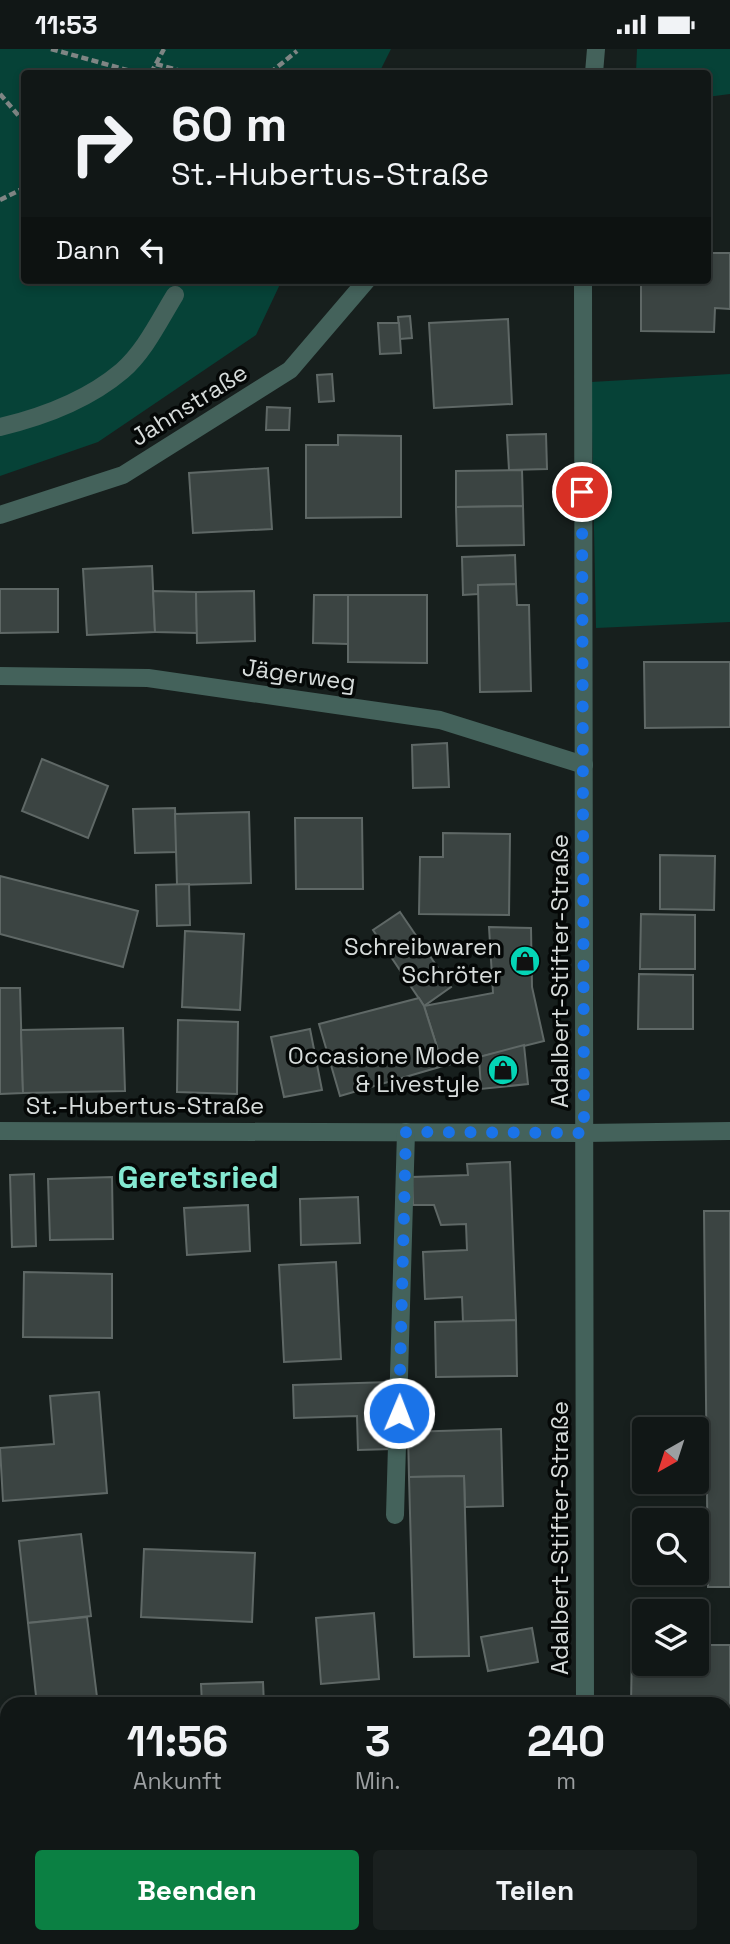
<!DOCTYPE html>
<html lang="de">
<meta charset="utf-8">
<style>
:root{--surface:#111716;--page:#1a201f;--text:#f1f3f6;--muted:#9c9fa1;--line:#303635;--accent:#0b8043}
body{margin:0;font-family:"Space Grotesk",sans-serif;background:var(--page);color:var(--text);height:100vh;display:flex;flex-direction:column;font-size:26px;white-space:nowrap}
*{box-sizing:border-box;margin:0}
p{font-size:23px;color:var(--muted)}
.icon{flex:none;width:38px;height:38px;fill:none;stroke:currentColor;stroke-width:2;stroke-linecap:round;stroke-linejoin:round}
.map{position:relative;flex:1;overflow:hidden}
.sheet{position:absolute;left:0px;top:1648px;width:732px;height:247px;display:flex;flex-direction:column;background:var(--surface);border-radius:21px 21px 0 0;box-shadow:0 4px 10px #0003,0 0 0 2px var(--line)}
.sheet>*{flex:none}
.top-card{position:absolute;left:21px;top:21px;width:690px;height:214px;border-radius:7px;box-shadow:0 4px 10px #0003,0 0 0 2px var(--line);background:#111716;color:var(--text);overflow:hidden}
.needle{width:46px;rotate:219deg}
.controls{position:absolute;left:632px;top:1368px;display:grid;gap:14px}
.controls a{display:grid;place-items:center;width:77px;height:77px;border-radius:7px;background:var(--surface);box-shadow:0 4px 10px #0003,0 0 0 2px var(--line);font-size:35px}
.pin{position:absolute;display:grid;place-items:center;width:60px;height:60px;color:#fff;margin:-30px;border:4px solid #fff;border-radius:50%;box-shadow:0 2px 7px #0007}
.me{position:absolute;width:77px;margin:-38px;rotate:1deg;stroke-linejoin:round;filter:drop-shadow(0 0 5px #0008)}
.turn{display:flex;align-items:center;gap:24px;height:147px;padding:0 35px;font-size:32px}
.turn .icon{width:91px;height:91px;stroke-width:2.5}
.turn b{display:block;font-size:49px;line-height:60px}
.then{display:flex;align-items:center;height:66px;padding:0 35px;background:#0003;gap:14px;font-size:26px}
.eta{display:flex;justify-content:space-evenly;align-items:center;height:119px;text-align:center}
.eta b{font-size:42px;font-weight:800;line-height:49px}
.cta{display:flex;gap:14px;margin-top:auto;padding:14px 35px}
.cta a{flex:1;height:80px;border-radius:7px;background:var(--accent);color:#fff;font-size:28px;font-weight:800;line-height:80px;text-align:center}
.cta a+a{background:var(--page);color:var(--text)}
.status{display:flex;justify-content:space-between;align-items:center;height:49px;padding:0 35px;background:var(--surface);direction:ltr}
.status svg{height:19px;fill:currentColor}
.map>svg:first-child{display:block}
</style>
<div class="status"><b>11:53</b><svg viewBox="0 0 49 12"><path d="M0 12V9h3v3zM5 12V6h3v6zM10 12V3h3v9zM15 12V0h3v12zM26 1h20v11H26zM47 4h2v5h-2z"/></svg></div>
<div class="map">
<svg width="730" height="1895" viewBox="0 0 730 1895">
<rect width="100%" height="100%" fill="#171f1d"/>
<!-- green -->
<g fill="#064237">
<polygon points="0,0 391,0 379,24 24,24 24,231 282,231 256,286 98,393 0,427"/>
<polygon points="637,0 730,0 730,45 707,48 707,24 636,24"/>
<polygon points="730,325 730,573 596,579 591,333"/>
</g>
<!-- building -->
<g fill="#3b4442" stroke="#5f6866" stroke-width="2">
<polygon points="707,139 710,139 709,204 730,204 730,260 715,259 714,283 641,282 641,231 707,231"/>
<polygon points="410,267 412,289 400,290 398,268"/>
<polygon points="508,270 512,355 434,359 429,274"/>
<polygon points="378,274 399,274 401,304 380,305"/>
<polygon points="332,325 334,352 319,353 317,326"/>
<polygon points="267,358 290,359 289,381 266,381"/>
<polygon points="546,385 547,420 509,421 507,386"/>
<polygon points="338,386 401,387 401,468 306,469 306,396 338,396"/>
<polygon points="268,419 272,480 193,484 189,424"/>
<polygon points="522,421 523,457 456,458 456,422"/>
<polygon points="523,457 524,496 457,497 456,458"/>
<polygon points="515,506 516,535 478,536 478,545 463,546 462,508"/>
<polygon points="152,517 155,583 87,586 83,520"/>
<polygon points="516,535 517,556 529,556 531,642 480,643 478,536"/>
<polygon points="0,540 58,540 58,583 0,584"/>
<polygon points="153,542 196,543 197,584 155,583"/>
<polygon points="254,542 255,592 197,594 196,543"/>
<polygon points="314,546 348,546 348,595 313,594"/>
<polygon points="348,546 427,546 427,614 348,613"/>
<polygon points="644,613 730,613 730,678 645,679"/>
<polygon points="447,694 449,738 413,739 412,696"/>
<polygon points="42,710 108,737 88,789 22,762"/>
<polygon points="175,759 177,803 135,804 133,760"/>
<polygon points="249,763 251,834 177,836 175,765"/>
<polygon points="295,769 362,769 363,840 296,840"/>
<polygon points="443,784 510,785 509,866 419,865 420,808 443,808"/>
<polygon points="660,806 715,807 714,861 660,860"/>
<polygon points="0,827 138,862 123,918 0,885"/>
<polygon points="189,835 190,876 157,877 156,836"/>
<polygon points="400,863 451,938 424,957 373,881"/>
<polygon points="641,865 695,866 695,920 640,920"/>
<polygon points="489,878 531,879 532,938 544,992 443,1017 424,957 493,944"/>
<polygon points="185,882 244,885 240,961 182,958"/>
<polygon points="639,925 693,926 693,980 638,980"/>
<polygon points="0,939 20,939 23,1044 0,1045"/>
<polygon points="419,949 424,957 443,1017 340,1047 319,975"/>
<polygon points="178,971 238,973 237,1045 177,1043"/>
<polygon points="123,979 125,1042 23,1044 21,981"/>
<polygon points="310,980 322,1041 284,1048 271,988"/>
<polygon points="524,996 528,1035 481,1040 479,1008"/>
<polygon points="510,1113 516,1271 463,1273 462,1248 425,1250 423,1203 467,1201 466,1175 441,1176 434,1156 413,1156 412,1128 468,1126 467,1115"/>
<polygon points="34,1125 36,1197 12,1198 10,1126"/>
<polygon points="112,1128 113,1190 50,1191 48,1130"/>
<polygon points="358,1148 360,1194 301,1196 300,1150"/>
<polygon points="248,1156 250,1202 187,1206 184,1159"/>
<polygon points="704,1162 730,1162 730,1538 708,1538"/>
<polygon points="336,1213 341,1310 284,1313 279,1216"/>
<polygon points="24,1223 112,1225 112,1289 23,1288"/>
<polygon points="516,1271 517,1327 436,1328 435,1273"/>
<polygon points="390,1333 392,1400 358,1401 357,1367 294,1369 293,1336"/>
<polygon points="99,1343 107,1444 3,1452 0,1399 54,1395 50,1347"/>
<polygon points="501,1380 503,1457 465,1458 464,1427 409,1428 408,1383"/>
<polygon points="464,1427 469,1607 414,1608 409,1428"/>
<polygon points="81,1485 91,1567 28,1574 19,1492"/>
<polygon points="144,1500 255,1504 252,1573 141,1568"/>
<polygon points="374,1564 379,1630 321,1635 316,1569"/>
<polygon points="87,1568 98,1656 37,1656 28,1574"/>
<polygon points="532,1579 538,1613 488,1622 481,1588"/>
<polygon points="632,1595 644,1595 644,1615 696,1615 696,1596 730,1596 730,1856 724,1856 724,1656 631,1656"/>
<polygon points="263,1633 264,1656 202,1656 201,1635"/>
</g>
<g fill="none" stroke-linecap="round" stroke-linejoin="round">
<!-- path -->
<g stroke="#7f8584" stroke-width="4.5" stroke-dasharray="7 3.5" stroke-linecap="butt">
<polyline points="51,0 138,24"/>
<polyline points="156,15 188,24"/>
<polyline points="151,24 164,0"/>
<polyline points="270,24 297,2"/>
<polyline points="0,45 24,73"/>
<polyline points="0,151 24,139"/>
</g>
<!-- minor -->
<g stroke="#44625b" stroke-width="18">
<polyline points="594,24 596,0"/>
<polyline points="583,231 585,1656"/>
<path d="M 0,378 C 42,368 89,350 122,322 C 145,302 159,272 175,246"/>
<polyline points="0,466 123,426 290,321 367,231"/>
<polyline points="0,627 148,629 440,671 584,716"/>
<polyline points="0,1082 585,1084 730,1082"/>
<polyline points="395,1466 406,1083"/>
<polyline points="0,1794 7,1797"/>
<polyline points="153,1888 153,1895"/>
<polyline points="583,1895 583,1888"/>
</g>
</g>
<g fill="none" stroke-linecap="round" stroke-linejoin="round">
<!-- route -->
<polyline stroke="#1a73e8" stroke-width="12" stroke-dasharray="0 21.6" points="399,1364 406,1083 584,1084 582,443"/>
</g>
<!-- icons -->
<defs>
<g id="shop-disc" transform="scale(1.575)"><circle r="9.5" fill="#04d5b6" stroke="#050807"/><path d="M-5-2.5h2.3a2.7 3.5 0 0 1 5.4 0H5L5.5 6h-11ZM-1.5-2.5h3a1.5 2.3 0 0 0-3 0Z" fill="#111"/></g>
</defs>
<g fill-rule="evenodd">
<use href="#shop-disc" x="525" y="912"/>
<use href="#shop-disc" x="503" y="1021"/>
</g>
<g text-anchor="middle" stroke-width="7" stroke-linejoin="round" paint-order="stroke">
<!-- street labels -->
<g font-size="24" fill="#d7dcdb" stroke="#050807">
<text transform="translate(189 356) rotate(-32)" y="8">Jahnstraße</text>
<text transform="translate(299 626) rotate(8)" y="8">Jägerweg</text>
<text transform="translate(560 922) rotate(-90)" y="8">Adalbert-Stifter-Straße</text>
<text x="145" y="1065">St.-Hubertus-Straße</text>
<text transform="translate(560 1489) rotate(-90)" y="8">Adalbert-Stifter-Straße</text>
</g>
<!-- poi labels -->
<g font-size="24" fill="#d7dcdb" stroke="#050807" text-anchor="end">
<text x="502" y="906">Schreibwaren<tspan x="502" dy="28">Schröter</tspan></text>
<text x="480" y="1015">Occasione Mode<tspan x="480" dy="28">&amp; Livestyle</tspan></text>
</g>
<!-- district labels -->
<g font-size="32" font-weight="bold" fill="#84e8d1" stroke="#050807">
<text x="198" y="1139">Geretsried</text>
</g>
</g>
</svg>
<div class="controls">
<a><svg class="needle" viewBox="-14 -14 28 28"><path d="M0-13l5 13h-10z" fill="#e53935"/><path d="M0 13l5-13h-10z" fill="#9c9fa1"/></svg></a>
<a><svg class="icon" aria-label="search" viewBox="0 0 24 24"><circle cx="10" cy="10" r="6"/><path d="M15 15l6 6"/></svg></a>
<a><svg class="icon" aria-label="layers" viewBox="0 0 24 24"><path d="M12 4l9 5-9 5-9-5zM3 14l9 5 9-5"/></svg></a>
</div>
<div class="pin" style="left:582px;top:443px;background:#d93025"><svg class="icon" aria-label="arrive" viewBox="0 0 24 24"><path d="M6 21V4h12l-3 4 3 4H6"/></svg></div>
<svg class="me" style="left:399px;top:1364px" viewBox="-20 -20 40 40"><circle r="17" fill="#1a73e8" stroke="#fff" stroke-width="3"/><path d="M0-11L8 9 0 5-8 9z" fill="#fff"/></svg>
<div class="top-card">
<div class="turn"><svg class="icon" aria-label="right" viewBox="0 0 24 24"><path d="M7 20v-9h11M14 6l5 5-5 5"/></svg><div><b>60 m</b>St.-Hubertus-Straße</div></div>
<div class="then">Dann<svg class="icon" aria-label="left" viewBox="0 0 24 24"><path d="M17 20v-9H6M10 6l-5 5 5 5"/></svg></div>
</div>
<section class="sheet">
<div class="eta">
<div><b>11:56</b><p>Ankunft</p></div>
<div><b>3</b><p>Min.</p></div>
<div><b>240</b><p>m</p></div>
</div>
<div class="cta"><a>Beenden</a><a>Teilen</a></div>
</section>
</div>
